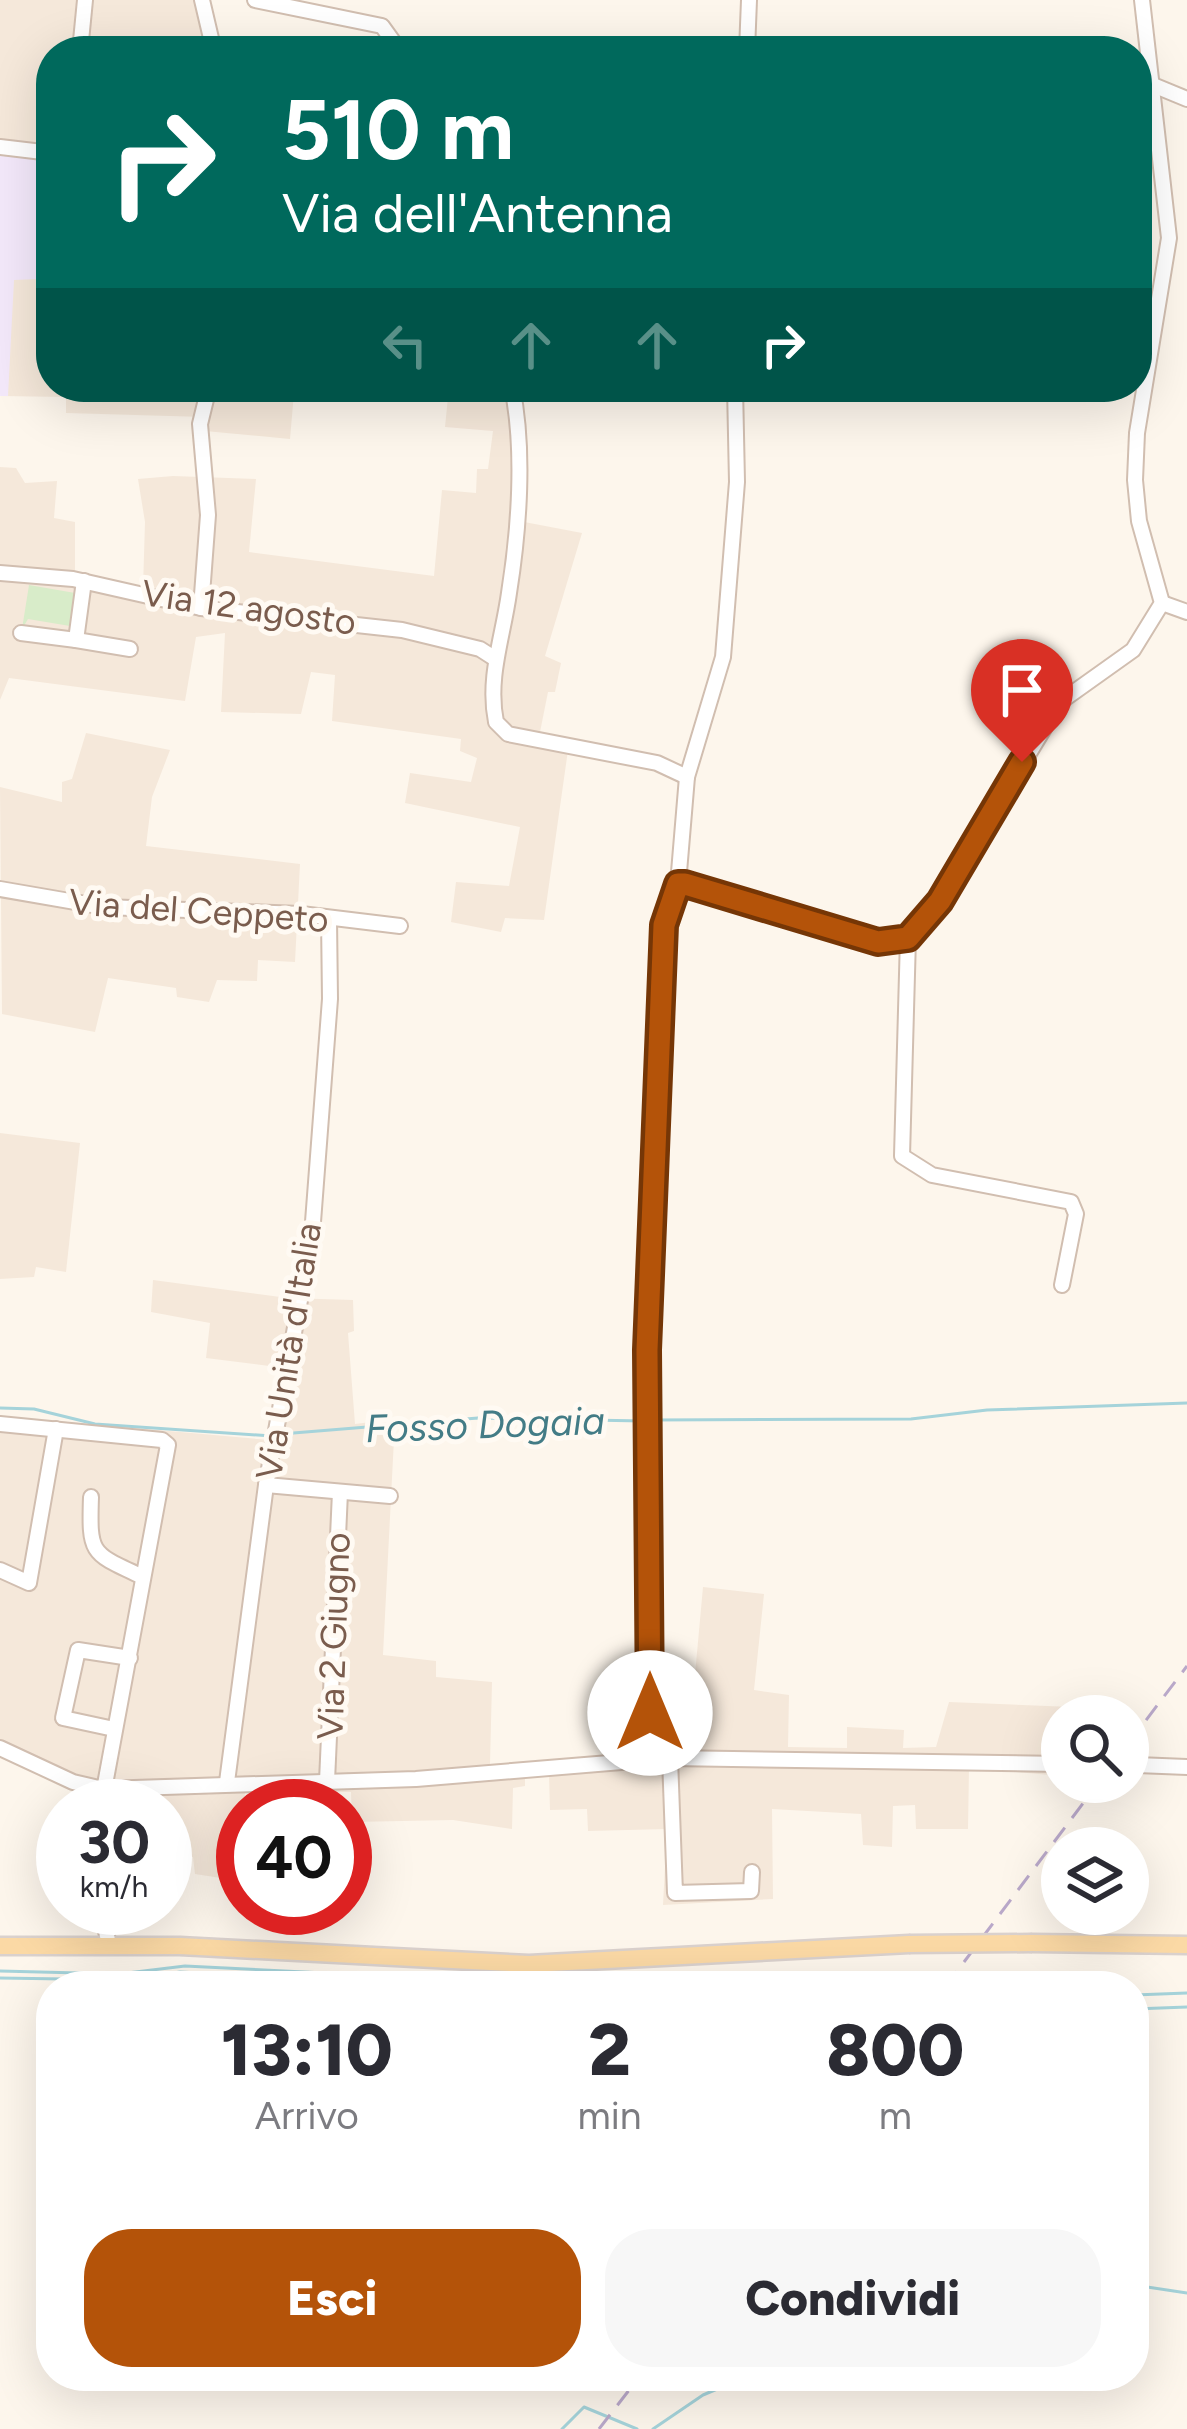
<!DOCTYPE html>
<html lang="it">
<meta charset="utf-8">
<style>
:root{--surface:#fff;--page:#f7f7f7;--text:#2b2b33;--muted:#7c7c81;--accent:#b45309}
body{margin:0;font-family:Figtree,sans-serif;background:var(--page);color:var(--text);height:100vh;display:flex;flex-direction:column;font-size:45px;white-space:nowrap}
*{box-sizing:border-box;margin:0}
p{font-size:39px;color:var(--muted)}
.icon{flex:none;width:66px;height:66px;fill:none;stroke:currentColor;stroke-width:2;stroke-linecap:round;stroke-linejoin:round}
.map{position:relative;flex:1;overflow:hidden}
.panel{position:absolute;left:36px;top:1971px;width:1113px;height:420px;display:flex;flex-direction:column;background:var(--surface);border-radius:48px;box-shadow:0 12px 48px #0002}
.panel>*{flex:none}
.top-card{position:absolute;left:36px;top:36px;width:1116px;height:366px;border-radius:48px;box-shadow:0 12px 48px #0002;background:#00695c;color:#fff;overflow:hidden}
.buttons{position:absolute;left:1041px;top:1695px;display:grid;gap:24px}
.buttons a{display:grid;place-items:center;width:108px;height:108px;border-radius:50%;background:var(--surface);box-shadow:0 12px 48px #0002;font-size:60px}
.speed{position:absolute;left:36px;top:1779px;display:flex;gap:24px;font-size:60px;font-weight:700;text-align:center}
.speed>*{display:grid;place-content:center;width:156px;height:156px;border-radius:50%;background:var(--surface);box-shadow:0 12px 48px #0002;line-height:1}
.speed small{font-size:30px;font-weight:400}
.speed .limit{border:18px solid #d22;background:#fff;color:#111}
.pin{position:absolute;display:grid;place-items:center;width:102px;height:102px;color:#fff;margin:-123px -51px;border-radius:50% 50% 50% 0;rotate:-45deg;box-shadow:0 0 12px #0007}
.pin .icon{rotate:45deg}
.me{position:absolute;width:132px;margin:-66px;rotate:0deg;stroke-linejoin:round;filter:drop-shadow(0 0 9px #0008)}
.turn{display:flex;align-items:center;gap:42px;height:252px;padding:0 48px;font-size:54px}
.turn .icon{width:156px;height:156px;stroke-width:2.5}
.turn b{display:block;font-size:84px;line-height:102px}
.lanes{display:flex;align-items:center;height:114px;padding:0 48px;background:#0003;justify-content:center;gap:60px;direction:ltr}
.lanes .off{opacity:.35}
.eta{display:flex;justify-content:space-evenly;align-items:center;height:204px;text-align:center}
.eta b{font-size:72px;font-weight:800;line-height:84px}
.primary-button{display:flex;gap:24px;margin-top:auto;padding:24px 48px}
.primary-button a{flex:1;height:138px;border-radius:48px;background:var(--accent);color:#fff;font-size:48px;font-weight:800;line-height:138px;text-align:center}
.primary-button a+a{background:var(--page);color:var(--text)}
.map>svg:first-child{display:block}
</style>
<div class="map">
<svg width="1187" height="2429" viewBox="0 0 1187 2429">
<rect width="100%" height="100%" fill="#fdf6ec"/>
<!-- residential -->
<g fill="#f5e8da">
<polygon points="0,0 208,0 218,51 51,51 51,387 334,387 333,396 294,393 290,439 205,431 204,417 66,413 66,397 0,396"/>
<polygon points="449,387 514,387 519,521 582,533 545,656 561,663 555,692 548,692 539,737 569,743 544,920 505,918 501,932 451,922 456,882 509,886 520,827 405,803 410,773 471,782 477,758 460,751 461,739 332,721 335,675 311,672 301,714 221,712 225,633 196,637 185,701 9,678 0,700 0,467 16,468 25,483 57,481 54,518 75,522 75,576 143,588 145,522 138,479 173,476 256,479 249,552 434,576 442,490 476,493 477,469 488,469 493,431 445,427"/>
<polygon points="86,733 170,750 152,797 146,846 300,864 295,962 258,960 257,981 217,980 209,1002 177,997 176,988 108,978 95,1032 2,1014 0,787 62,802 62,782 72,779"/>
<polygon points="0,1133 80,1143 66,1272 36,1267 34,1277 0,1279"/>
<polygon points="153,1280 288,1298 353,1300 354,1331 348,1333 355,1424 395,1419 383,1655 436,1661 436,1677 492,1682 490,1764 688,1751 703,1587 764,1594 754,1690 789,1695 788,1747 847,1748 847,1727 904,1730 903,1748 936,1747 949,1702 1097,1708 1105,1716 1062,1716 1062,1776 969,1768 968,1829 916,1829 915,1805 893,1806 892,1847 863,1845 861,1814 772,1809 773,1899 663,1905 667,1829 588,1831 587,1809 550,1810 549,1774 525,1775 525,1786 513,1788 512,1829 453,1820 352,1822 351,1792 245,1792 240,1881 195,1874 193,1857 165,1853 165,1806 139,1806 138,1789 109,1800 78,1794 0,1755 0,1416 269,1440 277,1367 206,1358 210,1323 151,1312"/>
</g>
<!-- education -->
<polygon fill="#f3e8fa" points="0,153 51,158 50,269 38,279 14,280 8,396 0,396"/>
<!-- green -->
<polygon fill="#d8ecc9" points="29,585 75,593 70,626 28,619 22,629"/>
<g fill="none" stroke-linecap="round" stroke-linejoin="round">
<!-- stream -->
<g stroke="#a5d3da" stroke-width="3">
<polyline points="0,1408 34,1409 95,1424 272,1436"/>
<polyline points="653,1420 911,1419 987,1410 1187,1403"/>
<polyline points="281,1434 478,1418 643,1421"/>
<polyline points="0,1971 119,1974 185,1966 586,1986"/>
<polyline points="0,1978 129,1980 180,1972 425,1986"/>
<polyline points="818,1986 893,1981 921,1986"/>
<polyline points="1134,1995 1187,1993"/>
<polyline points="1134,2009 1187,2007"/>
<polyline points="1134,2285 1187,2293"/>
<polyline points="562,2429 584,2407 637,2429"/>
<polyline points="653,2429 703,2395 748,2376"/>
</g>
<!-- minor casing -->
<g stroke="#d1beb0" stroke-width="18">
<g id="minor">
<polyline points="202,0 214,51"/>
<polyline points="255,0 382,26 400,51"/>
<polyline points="80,51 85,0"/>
<polyline points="747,51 749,0"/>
<polyline points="1153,85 1187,99"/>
<polyline points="0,147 51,153"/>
<path d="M 512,387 C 525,450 519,530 509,593 C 503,637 487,678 496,722 L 508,734 L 657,763 L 687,777"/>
<polyline points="0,573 73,579 201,608 402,630 480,649 494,658"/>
<polyline points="1162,603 1187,612"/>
<polyline points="201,608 208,515 200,424 209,387"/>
<polyline points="21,633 76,640 84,581"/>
<polyline points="76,640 130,649"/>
<polyline points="678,884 878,942 908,938 940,901 1060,702 1133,650 1162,603 1139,521 1135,480 1137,433 1169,238 1142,0"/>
<polyline points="678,884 687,777 723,657 737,482 735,387"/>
<polyline points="0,889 104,907 301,914 400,926"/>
<polyline points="908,938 902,1156 932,1175 1071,1202 1076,1214 1062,1285"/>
<polyline points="0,1424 162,1440 168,1445 101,1806"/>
<polyline points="266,1485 390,1496"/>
<path d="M 91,1497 C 89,1555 91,1553 143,1577"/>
<polyline points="0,1570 29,1583 56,1429"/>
<polyline points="114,1729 63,1718 78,1650 130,1658"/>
<polyline points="0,1748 73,1782 103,1789 416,1779 670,1758 1062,1764"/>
<polyline points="670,1758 675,1893 751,1891 752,1872"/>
<polyline points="650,1759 647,1350 663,924 678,884"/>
<polyline points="1137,1765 1187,1767"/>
<polyline points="327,1781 340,1492"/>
<polyline points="227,1782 266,1485 312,1235 330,999 329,919"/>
<polyline points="101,1908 109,1945"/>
</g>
</g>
<!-- major casing -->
<g stroke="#dad1cd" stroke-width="21">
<g id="major">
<polyline points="1032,1943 1187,1945"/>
<polyline points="0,1946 180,1946 529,1964 909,1944"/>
</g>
</g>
<!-- minor -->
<use href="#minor" stroke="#fff" stroke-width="14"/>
<!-- major -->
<use href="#major" stroke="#fbd9a5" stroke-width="16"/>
<!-- rail -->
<g stroke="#b9a8c9" stroke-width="3" stroke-dasharray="18 12" stroke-linecap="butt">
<polyline points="1128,1744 1187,1666"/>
<polyline points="946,1986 1099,1782"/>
<polyline points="599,2429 640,2376"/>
</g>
<!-- major-bridge casing -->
<g stroke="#dad1cd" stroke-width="21" stroke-linecap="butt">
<polyline id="major-bridge" points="909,1944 1032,1943"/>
</g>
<!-- major-bridge -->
<use href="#major-bridge" stroke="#fbd9a5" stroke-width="16"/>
</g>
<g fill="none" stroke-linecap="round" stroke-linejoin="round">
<!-- route casing -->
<g stroke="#753606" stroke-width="30">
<polyline id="route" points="650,1713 647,1350 664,925 678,884 685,884 878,942 908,938 940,901 1022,762"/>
</g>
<!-- route -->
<use href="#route" stroke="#b45309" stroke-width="21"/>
</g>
<g text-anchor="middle" stroke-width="10" stroke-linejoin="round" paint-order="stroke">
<!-- street labels -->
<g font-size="36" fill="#7a5c4d" stroke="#fffaf3">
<text transform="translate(249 607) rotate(8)" y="13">Via 12 agosto</text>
<text transform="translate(199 910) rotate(4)" y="13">Via del Ceppeto</text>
<text transform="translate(288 1351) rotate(-81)" y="13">Via Unità d'Italia</text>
<text transform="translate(333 1636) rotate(-88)" y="13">Via 2 Giugno</text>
</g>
<!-- water labels -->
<g font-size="39" font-style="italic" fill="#437c86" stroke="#fffaf3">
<text transform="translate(485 1424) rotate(-2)" y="14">Fosso Dogaia</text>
</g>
</g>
</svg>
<div class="buttons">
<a><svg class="icon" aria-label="search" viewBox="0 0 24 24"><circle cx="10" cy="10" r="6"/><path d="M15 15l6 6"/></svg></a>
<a><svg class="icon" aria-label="layers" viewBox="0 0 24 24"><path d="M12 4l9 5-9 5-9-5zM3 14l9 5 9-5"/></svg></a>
</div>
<div class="speed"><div>30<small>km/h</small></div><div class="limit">40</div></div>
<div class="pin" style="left:1022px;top:762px;background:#d93025"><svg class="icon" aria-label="arrive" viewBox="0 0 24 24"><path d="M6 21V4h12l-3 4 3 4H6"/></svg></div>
<svg class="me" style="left:650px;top:1713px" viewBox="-20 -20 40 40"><circle r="19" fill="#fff"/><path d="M0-13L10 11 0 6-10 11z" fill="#b45309"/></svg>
<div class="top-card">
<div class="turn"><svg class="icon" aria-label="right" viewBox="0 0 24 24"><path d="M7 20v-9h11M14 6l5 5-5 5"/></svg><div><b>510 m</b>Via dell'Antenna</div></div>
<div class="lanes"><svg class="icon off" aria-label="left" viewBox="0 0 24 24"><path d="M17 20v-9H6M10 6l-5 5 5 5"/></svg><svg class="icon off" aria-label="ahead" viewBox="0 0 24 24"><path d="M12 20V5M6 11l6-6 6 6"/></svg><svg class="icon off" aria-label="ahead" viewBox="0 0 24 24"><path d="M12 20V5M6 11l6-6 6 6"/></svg><svg class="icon" aria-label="right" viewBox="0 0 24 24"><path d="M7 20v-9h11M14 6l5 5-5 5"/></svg></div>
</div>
<section class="panel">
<div class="eta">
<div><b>13:10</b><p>Arrivo</p></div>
<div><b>2</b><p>min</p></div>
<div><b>800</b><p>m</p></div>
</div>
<div class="primary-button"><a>Esci</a><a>Condividi</a></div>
</section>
</div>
